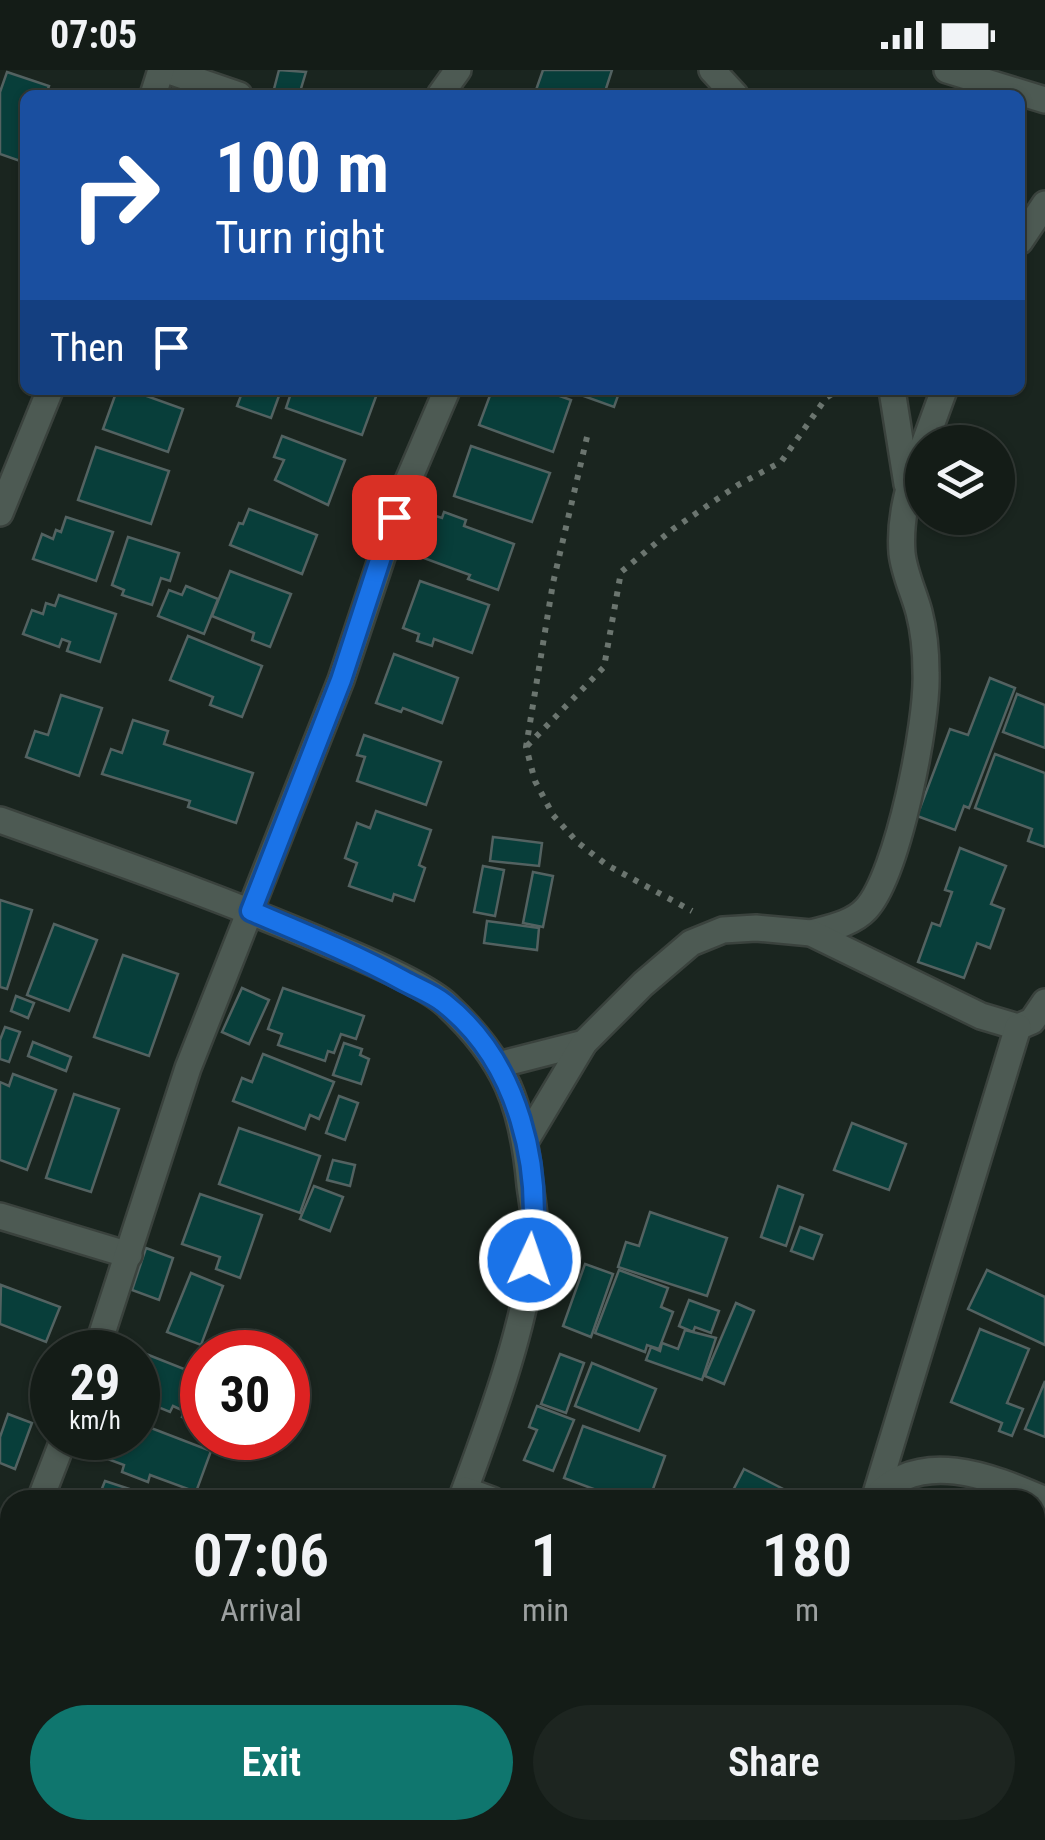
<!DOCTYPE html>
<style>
:root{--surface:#141c17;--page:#1d2520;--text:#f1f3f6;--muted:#9da1a1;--line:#333a36;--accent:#0f766e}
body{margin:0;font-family:"Roboto Condensed",sans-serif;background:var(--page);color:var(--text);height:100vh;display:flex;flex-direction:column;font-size:38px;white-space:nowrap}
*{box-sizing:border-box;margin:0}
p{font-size:32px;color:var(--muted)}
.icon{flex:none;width:55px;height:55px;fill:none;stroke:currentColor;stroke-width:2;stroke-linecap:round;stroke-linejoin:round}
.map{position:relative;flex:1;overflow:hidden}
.details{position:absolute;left:0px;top:1420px;width:1045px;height:350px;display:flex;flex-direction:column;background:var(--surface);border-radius:30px 30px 0 0;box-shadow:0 2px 8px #0004,0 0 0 2px var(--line)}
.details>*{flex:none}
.top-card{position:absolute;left:20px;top:20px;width:1005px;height:305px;border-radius:15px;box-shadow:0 2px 8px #0004,0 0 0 2px var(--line);background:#1a4fa0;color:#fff;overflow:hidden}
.fabs{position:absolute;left:905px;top:355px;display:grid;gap:20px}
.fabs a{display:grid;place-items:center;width:110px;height:110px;border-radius:50%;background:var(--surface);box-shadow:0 2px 8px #0004,0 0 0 2px var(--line);font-size:50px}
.speed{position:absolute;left:30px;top:1260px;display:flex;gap:20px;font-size:50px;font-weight:700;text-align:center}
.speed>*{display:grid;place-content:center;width:130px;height:130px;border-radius:50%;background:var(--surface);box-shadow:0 2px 8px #0004,0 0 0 2px var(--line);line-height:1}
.speed small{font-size:25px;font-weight:400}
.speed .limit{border:15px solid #d22;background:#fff;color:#111}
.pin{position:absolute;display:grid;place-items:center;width:85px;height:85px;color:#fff;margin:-42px;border-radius:20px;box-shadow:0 5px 15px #0006}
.me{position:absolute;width:110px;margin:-55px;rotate:3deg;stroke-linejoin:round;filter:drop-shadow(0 0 8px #0008)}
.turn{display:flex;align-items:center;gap:35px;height:210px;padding:0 30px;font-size:45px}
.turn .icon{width:130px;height:130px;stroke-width:2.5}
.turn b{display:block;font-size:70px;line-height:85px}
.then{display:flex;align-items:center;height:95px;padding:0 30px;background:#0003;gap:20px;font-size:38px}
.eta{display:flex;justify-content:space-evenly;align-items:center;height:170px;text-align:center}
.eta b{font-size:60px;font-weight:600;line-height:70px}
.button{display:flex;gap:20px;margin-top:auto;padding:20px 30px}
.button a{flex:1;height:115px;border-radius:60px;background:var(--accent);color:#fff;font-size:40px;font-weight:600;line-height:115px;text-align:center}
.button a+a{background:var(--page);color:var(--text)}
.status{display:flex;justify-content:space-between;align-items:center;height:70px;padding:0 50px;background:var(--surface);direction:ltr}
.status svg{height:28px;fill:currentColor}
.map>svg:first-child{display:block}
</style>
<div class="status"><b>07:05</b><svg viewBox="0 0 49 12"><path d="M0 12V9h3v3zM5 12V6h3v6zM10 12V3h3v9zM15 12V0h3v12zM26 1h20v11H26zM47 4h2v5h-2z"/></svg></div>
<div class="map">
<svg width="1045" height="1770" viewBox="0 0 1045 1770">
<rect width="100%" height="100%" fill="#1a251f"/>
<!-- building -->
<g fill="#083e3a" stroke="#536261" stroke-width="2.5">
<polygon points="279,0 306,2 299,25 274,19"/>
<polygon points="543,0 612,0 604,25 549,25 536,20"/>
<polygon points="7,2 49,16 46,25 25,25 23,92 0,84 0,22"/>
<polygon points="117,320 130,320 183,339 168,382 103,359"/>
<polygon points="243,320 280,323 271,348 237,336"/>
<polygon points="292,320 375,320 378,321 362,365 286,338"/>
<polygon points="492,320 543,320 571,330 553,382 479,355"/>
<polygon points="567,320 620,320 614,337"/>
<polygon points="282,366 345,390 328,435 275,410 284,390 274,387"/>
<polygon points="471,376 550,403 532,452 454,426"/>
<polygon points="96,377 169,401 151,454 78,430"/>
<polygon points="249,439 317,465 302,504 230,475 239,453 243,454"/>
<polygon points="444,442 466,450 464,456 514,474 498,520 468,509 470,505 421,487 436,446 442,448"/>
<polygon points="66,447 113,462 96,511 33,489 42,464 53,469 56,460 61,462"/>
<polygon points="128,467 179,483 170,511 161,508 152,535 122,525 124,520 112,515"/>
<polygon points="230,501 291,524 270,577 252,570 254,563 212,546"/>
<polygon points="420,511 489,535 472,583 434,569 432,576 417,571 419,564 403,558"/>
<polygon points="186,516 218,529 204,564 158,546 169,520 182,525"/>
<polygon points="59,525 116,544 100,592 67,581 70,572 62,569 59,577 23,564 32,540 43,544 46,533 55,536"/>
<polygon points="188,566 262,596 242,647 210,635 213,627 170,610"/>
<polygon points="394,584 458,608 442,653 403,638 401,642 376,633"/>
<polygon points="990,608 1015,618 969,738 964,736 955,760 917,746 950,659 968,665"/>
<polygon points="1017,624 1045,635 1045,678 1003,662"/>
<polygon points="61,625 102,638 79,706 26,687 35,661 48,665"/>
<polygon points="133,650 168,661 164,674 253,703 236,753 188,737 190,731 102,704 111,679 122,683"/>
<polygon points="364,665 441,692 426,735 357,711 365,687 357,685"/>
<polygon points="995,684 1045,703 1045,777 1028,771 1032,759 975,738"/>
<polygon points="376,741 431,760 419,795 425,798 414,831 394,824 392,831 349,816 357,793 345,788 357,753 370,758"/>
<polygon points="493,767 542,773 539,796 490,791"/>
<polygon points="960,778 1006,796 991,834 1004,839 990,878 977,873 964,908 918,892 932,853 940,856 952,822 945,820"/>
<polygon points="483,796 504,800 495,846 474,842"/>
<polygon points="533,802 553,806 543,857 523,853"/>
<polygon points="0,830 32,840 7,919 0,917"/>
<polygon points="487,851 539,858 537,880 484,873"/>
<polygon points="54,854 97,870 69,941 27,925"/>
<polygon points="123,885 178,904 149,986 94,967"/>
<polygon points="242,918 269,930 249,974 222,962"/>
<polygon points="283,918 364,946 356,969 341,964 334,983 328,981 325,991 278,975 282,964 268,959"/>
<polygon points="16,926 34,933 28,948 11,941"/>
<polygon points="5,957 20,962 9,992 0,989 0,970"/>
<polygon points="33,972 71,987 66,1001 28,986"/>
<polygon points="344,973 362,979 360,985 369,989 361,1014 333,1005"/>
<polygon points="263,984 334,1012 319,1049 310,1045 305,1059 233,1031 242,1008 252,1012"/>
<polygon points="13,1004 56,1020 27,1100 0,1090 0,1012 9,1016"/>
<polygon points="74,1024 119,1039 91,1122 46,1108"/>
<polygon points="339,1026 358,1033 345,1070 326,1063"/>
<polygon points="852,1053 906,1074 889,1120 834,1100"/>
<polygon points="239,1058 320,1086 300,1143 219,1114"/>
<polygon points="333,1090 355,1095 350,1116 327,1110"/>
<polygon points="314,1116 343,1127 330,1161 300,1149"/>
<polygon points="778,1116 803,1125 786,1176 761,1167"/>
<polygon points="200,1124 262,1145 240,1208 216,1199 220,1187 182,1174"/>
<polygon points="650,1142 727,1168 707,1226 618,1197 626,1172 639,1176"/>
<polygon points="800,1157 822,1165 813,1189 791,1181"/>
<polygon points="146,1178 173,1188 159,1230 132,1220"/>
<polygon points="585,1194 613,1204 591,1267 563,1256"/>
<polygon points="619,1200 668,1218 661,1237 673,1242 659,1279 647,1275 645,1282 595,1263"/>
<polygon points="987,1200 1045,1227 1045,1275 968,1239"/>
<polygon points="191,1203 223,1216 201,1275 167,1262"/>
<polygon points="1,1215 60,1237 46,1272 0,1254"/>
<polygon points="689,1230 719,1241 711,1263 695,1257 693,1262 679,1256"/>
<polygon points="736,1233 754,1241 724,1314 705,1306"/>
<polygon points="980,1259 1029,1279 1007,1333 1023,1339 1012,1366 999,1361 1002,1353 951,1332"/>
<polygon points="685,1260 716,1268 702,1310 646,1290 651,1277 660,1281 662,1273 678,1279"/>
<polygon points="146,1284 202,1306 202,1355 182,1347 184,1341 173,1336 170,1342 138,1329 138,1306"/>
<polygon points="560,1284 584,1293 566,1343 541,1334"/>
<polygon points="592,1293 656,1319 639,1361 575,1336"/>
<polygon points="1045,1311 1045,1367 1025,1359"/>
<polygon points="537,1336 574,1350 553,1401 524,1390 537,1360 529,1357"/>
<polygon points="8,1344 32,1353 15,1399 0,1393 0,1367"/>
<polygon points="138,1353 211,1381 196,1422 150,1405 148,1412 122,1402 124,1395 105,1388 113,1368 138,1368"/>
<polygon points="583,1356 665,1386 649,1430 623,1430 564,1408"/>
<polygon points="744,1399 795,1425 793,1430 728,1430"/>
<polygon points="105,1411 163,1430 87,1430 89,1422 99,1426"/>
<polygon points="1045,1497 1045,1583 1035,1579 1035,1522"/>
<polygon points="416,1760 441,1760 470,1770 412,1770"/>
<polygon points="593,1760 647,1760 672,1770 590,1770"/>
</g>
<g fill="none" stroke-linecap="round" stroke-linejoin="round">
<!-- minor casing -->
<g stroke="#3a423d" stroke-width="30">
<g id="minor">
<polyline points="166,0 239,25"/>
<polyline points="712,0 735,25"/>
<polyline points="947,0 1045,30"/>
<polyline points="153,25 161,0"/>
<polyline points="440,25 458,0"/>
<polyline points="1020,171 1045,134"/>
<polyline points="892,320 907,414"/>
<polyline points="925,372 944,320"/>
<polyline points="0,443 50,320"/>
<path d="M 0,750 C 112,790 224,829 333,876 C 362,888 426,915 447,935 C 506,990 523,1036 530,1115 C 532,1130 535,1146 535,1160 C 531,1243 490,1352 461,1430"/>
<path d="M 811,863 C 829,858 852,854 866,839 C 898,805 928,651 926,603 C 926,583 924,561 919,542 C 914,523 904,503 902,483 C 899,446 910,412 922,378"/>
<polyline points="498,995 584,973"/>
<polyline points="526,1070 584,973 643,914 691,873 723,860 756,858 811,863 981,946 1018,957 1032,951 1045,932"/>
<polyline points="0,1146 129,1185"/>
<polyline points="96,1282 188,998 341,610 405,418 447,320"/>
<polyline points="465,1420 492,1430"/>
<polyline points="875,1427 1018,957"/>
<polyline points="40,1430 64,1368"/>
<path d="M 873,1430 C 919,1377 990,1406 1045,1430"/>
<polyline points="0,1496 10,1483"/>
<polyline points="922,1760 948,1770"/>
<polyline points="331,1770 335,1760"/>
<polyline points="738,1770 741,1760"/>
</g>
</g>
<!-- path -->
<g stroke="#6b756f" stroke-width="6" stroke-dasharray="5 8" stroke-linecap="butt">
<polyline points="587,367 553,513 526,677 535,711 553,745 577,772 607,795 692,841"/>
<polyline points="527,676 604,597 621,502 673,459 738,415 781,392 826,328 838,320"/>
</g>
<!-- minor -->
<use href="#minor" stroke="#4d5a53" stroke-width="25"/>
</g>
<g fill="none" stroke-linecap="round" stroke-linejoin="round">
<!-- route casing -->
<g stroke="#114b97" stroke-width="25">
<path id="route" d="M 394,447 L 341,610 L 251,841 C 303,863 355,884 404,911 C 417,918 433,924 444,933 C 519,992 544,1099 530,1190"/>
</g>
<!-- route -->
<use href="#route" stroke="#1a73e8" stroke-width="18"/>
</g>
</svg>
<div class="fabs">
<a><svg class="icon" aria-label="layers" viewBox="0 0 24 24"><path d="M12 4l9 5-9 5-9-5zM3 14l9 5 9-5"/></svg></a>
</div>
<div class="speed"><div>29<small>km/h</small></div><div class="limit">30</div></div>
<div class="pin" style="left:394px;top:447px;background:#d93025"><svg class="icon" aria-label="arrive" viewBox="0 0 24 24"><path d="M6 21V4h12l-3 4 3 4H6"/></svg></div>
<svg class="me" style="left:530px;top:1190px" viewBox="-20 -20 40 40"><circle r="17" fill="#1a73e8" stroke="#fff" stroke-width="3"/><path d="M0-11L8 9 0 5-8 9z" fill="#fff"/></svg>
<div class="top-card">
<div class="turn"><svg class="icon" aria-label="right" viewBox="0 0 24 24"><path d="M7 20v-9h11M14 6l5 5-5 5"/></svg><div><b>100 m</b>Turn right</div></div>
<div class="then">Then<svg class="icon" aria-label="arrive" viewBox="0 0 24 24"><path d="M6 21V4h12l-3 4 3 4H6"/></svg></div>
</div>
<section class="details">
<div class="eta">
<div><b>07:06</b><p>Arrival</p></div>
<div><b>1</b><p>min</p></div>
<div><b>180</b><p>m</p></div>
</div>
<div class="button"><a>Exit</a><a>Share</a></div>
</section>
</div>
